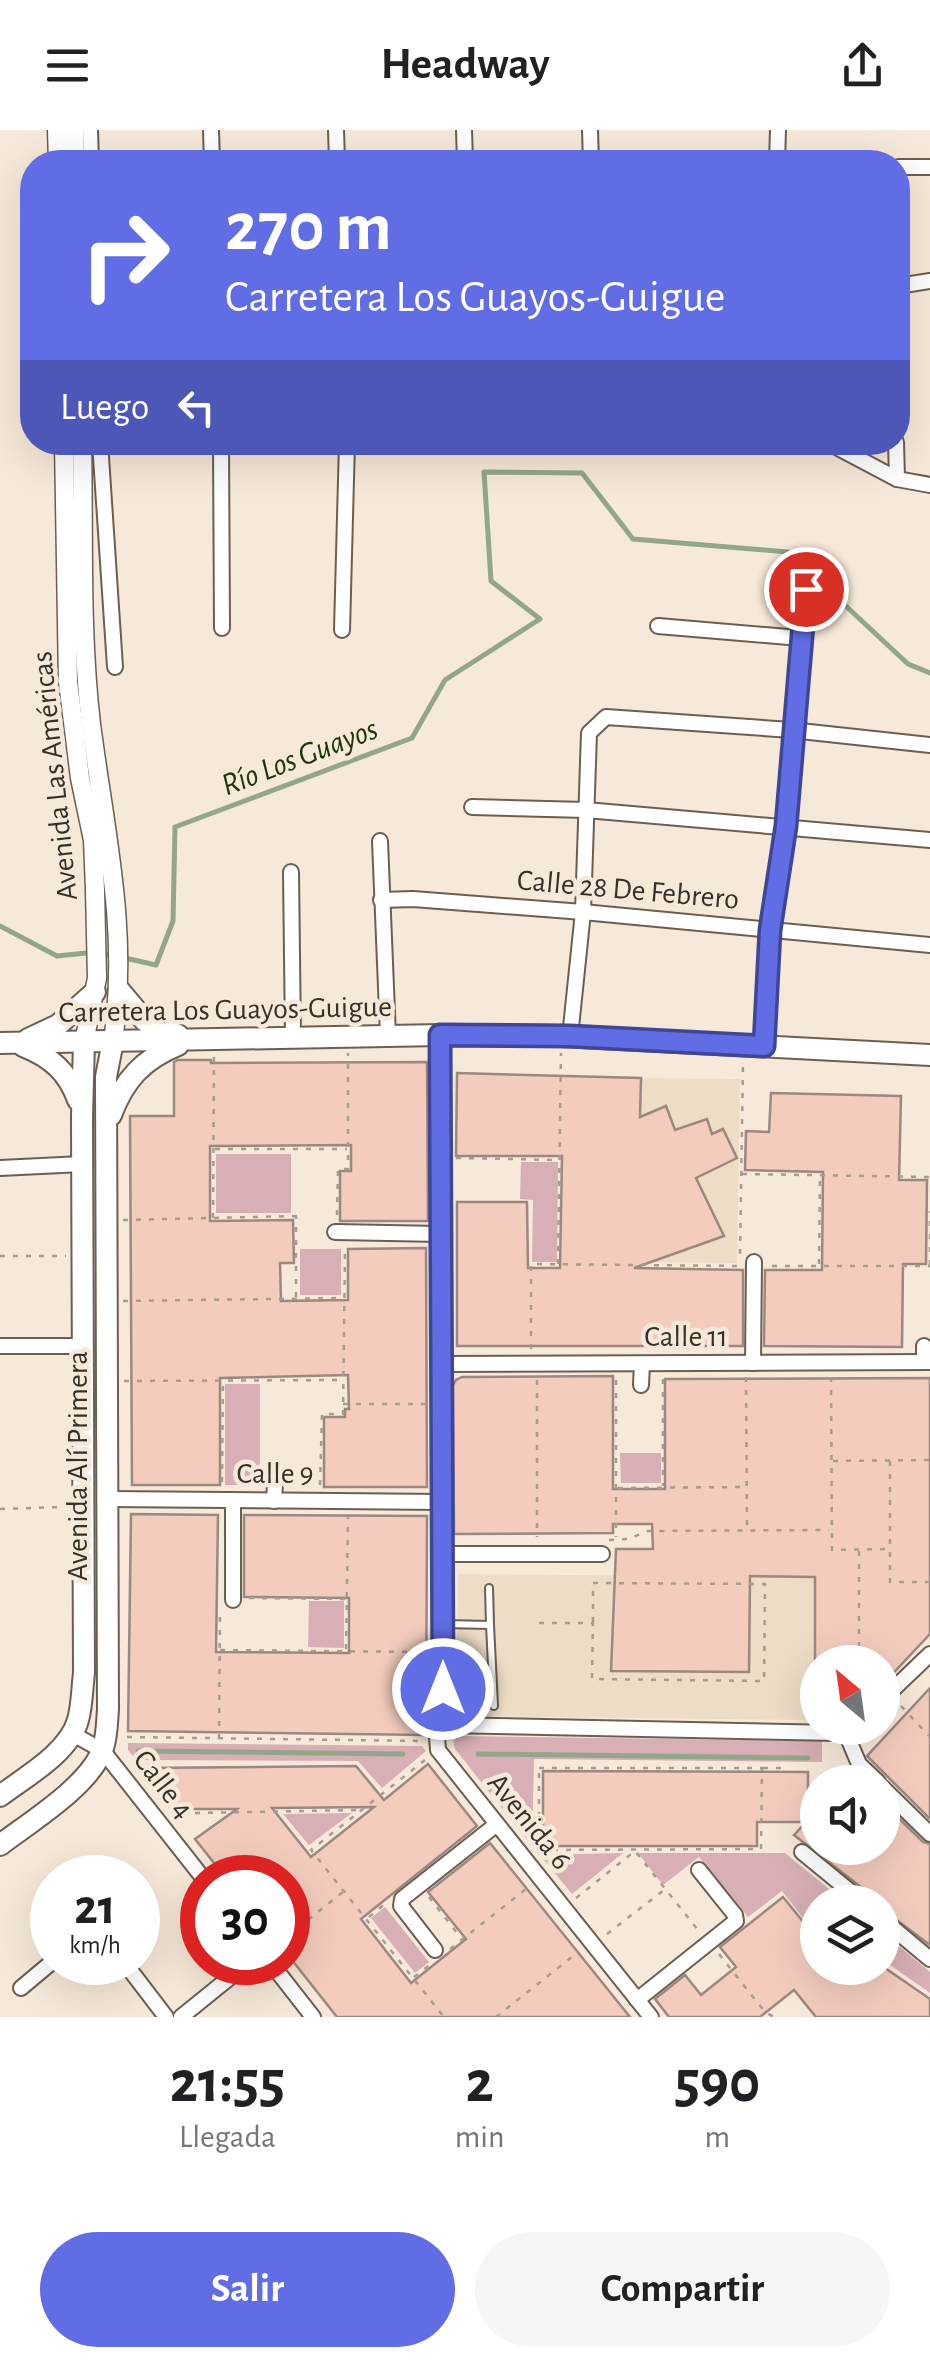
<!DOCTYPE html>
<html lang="es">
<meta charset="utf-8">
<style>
:root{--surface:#fff;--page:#f6f6f6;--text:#202124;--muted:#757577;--accent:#616de5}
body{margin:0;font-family:"Alegreya Sans",sans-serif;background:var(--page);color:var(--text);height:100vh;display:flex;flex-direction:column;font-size:38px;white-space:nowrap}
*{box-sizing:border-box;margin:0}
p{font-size:32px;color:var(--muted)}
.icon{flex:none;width:55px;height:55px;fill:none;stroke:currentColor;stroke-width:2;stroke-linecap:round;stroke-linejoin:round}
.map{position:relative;height:1887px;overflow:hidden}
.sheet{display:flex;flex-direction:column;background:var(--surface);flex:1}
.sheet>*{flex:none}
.guide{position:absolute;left:20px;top:20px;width:890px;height:305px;border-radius:40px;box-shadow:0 10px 40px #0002;background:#616de5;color:#fff;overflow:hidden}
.needle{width:65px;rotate:331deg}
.fabs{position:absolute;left:800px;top:1515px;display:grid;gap:20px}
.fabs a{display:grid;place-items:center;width:100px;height:100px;border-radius:50%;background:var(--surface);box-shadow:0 10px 40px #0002;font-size:50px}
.speed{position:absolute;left:30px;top:1725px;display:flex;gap:20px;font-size:50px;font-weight:700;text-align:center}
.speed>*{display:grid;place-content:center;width:130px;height:130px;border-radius:50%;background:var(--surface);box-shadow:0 10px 40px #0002;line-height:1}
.speed small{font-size:25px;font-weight:400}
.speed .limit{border:15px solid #d22;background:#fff;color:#111}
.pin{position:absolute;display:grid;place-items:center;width:85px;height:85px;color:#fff;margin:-42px;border:5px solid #fff;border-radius:50%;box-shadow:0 2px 10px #0007}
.me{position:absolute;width:110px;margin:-55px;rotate:0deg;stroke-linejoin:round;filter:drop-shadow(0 0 8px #0008)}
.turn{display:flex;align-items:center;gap:35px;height:210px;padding:0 40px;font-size:45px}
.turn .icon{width:130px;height:130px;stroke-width:2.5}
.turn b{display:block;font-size:70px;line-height:85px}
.then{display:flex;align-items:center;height:95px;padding:0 40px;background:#0003;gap:20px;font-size:38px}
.eta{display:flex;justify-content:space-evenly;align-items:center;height:170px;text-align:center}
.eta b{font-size:60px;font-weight:700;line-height:70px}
.primary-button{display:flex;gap:20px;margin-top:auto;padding:20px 40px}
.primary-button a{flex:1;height:115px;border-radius:60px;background:var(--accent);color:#fff;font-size:40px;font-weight:700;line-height:115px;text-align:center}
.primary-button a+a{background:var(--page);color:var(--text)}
header{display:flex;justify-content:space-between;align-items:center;height:130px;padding:0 40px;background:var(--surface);font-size:45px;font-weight:700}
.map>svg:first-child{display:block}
</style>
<header><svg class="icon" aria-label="menu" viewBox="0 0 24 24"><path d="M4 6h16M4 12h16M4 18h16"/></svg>Headway<svg class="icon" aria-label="share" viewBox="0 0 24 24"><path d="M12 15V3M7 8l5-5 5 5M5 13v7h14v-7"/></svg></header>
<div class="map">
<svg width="930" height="1887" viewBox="0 0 930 1887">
<rect width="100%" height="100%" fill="#f7e9d9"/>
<!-- built -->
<g fill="#eddcc6">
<polygon points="641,948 740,949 737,1133 638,1132"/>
<polygon points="458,1444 815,1447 815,1590 456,1586"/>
</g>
<!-- green -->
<g fill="#d7afb4">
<rect x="216" y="1024" width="75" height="59"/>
<polygon points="521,1032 558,1032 557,1132 532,1132 533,1070 520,1069"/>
<rect x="300" y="1119" width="41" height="46"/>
<rect x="225" y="1254" width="35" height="101"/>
<polygon points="620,1323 661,1323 661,1353 621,1353"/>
<polygon points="309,1471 344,1471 344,1518 308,1517"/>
<polygon points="460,1606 822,1611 822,1632 534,1629 532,1716 455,1619 453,1611"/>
<polygon points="128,1613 422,1616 426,1621 382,1658 358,1631 136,1630 128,1620"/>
<polygon points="352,1683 309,1715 283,1684 284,1684"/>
<polygon points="623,1723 572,1764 540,1725"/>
<polygon points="638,1723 785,1723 845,1772 818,1772 817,1806 782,1761 748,1787 699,1727 663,1755"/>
<polygon points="385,1777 429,1832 415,1843 371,1788"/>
<polygon points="883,1803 930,1842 930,1863 883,1830"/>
</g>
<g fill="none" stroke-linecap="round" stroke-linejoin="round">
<!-- stream -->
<g stroke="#92a789" stroke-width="5">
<polyline points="0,796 57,826 96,822 114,826"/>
<polyline points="125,828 156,835 173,791 175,697 412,608 445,550 540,489 491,451 484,342 582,343 633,409 788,422 908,534 930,543"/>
<polyline points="138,1621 403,1624"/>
<polyline points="478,1624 808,1628"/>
</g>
</g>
<!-- building -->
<g fill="#f3ccbe" stroke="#9b8881" stroke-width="2.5" fill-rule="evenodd">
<polygon points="178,930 211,930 211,933 427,932 428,1091 340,1091 340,1041 351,1041 351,1015 210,1016 210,1091 293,1090 294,1133 280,1133 281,1171 348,1170 348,1119 426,1118 427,1357 324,1357 324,1287 345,1287 345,1279 349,1279 348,1245 220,1248 220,1355 132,1355 130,986 174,986 174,932"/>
<polygon points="457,943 641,948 640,987 666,976 675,1000 707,989 712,1004 723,999 737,1028 696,1048 724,1106 634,1138 743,1140 743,1216 457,1216 457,1072 527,1072 528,1138 560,1138 562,1026 456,1026"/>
<polygon points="771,963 901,966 899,1050 927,1050 926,1134 903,1134 902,1217 764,1216 765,1140 822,1140 823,1042 745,1040 746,1001 769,1002"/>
<polygon points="613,1246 613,1359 665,1359 665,1249 930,1248 930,1504 882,1555 882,1532 815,1532 815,1447 750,1446 749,1542 611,1541 616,1419 653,1419 652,1394 613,1394 613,1403 454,1404 453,1255 456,1250 462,1247"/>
<polygon points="131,1384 218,1385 216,1522 349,1523 349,1468 244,1467 244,1385 427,1386 426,1605 128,1601"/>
<polygon points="930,1558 930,1689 867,1626"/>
<path d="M 428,1634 L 477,1696 L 361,1789 L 411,1853 L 466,1809 L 428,1762 L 490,1713 L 630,1887 L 337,1887 L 288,1825 L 288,1748 L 226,1748 L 195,1709 L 237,1679 L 171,1679 L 139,1638 L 356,1636 L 384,1670 ZM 374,1677 L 311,1727 L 272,1678 Z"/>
<polygon points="543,1641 808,1642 808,1690 818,1679 818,1718 882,1718 882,1672 923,1712 930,1714 930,1815 882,1779 882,1772 875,1772 870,1764 794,1705 806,1692 757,1692 757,1716 543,1716"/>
<polygon points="783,1767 818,1810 818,1838 885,1838 930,1869 930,1887 816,1887 794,1860 760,1887 669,1887 655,1869 685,1845 701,1865 736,1837 720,1817"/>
</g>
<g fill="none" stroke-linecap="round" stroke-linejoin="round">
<!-- service casing -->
<g stroke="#6b5f51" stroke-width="10">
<g id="service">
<polyline points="489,1458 490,1495"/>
<polyline points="444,1494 490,1495 494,1576"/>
</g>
</g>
<!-- minor casing -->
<g stroke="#6b5f51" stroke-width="18">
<g id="minor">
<polyline points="90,0 91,32"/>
<polyline points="211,0 212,32"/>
<polyline points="336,0 337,32"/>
<polyline points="464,0 465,32"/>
<polyline points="590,0 591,32"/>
<polyline points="777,32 778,0"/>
<polyline points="898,37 930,37"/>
<polyline points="898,156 930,151"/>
<polyline points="100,312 115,537"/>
<polyline points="221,312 222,498"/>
<polyline points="827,312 897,349 930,355"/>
<polyline points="896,312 897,349"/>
<polyline points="658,496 800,508"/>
<polyline points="342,500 347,312"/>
<polyline points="472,677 586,680 930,710"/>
<polyline points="380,711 388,906"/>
<polyline points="291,742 293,908"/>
<polyline points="381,770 413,769 583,782 930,815"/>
<polyline points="441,905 443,1595 437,1607 438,1620 651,1887"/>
<polyline points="570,907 583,782 589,603 606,587 791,600 930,615"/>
<polyline points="764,916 770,800 786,696 805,459"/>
<polyline points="0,1038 82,1034"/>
<polyline points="335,1102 441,1104"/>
<polyline points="0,1216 83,1216"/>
<polyline points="924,1232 924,1216"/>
<polyline points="753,1233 754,1132"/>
<polyline points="442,1234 930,1232"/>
<polyline points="641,1255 642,1234"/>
<polyline points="108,1369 442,1372"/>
<polyline points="233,1371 233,1470"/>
<polyline points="274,1371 275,1354"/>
<polyline points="442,1424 602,1424"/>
<polyline points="882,1570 930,1524"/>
<polyline points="443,1595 837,1603 852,1598"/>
<polyline points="845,1601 859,1634 878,1652"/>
<polyline points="73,1604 103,1621 203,1748"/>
<polyline points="882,1657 930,1704"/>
<polyline points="802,1722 863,1772"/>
<polyline points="882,1789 930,1829"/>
<polyline points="435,1820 401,1776 402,1769 497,1694"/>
<polyline points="124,1832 166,1887"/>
<polyline points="270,1832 313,1887"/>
<polyline points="21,1858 52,1832"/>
<polyline points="637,1870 736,1791 735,1785 699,1740"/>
<polyline points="181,1887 249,1832"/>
</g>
</g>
<!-- tertiary casing -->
<g stroke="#6b5f51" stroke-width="21">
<g id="tertiary">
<polyline points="57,0 58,32"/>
<polyline points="74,0 75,32"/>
<polyline points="64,312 68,552 80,648 93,710 95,760 97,848 84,912"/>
<path d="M 82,312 C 84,406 80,501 91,594 C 105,703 129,799 113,911"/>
</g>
</g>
<!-- secondary casing -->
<g stroke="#6b5f51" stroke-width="24">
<g id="secondary">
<polyline points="119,860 145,891 178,905"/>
<polyline points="28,909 58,895 95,862"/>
<polyline points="0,913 441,905 561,906 930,925"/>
<path d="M 23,916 C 51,927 68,942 78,970"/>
<path d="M 111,985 C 124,950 143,929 178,915"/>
<path d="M 0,1666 C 25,1647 69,1623 78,1590 C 82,1576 82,1559 84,1543 L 82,986 L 84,912"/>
<path d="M 0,1715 C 30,1692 91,1655 103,1618 C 107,1606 107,1592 108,1579 L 106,947 L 113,911"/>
</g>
</g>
<!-- path -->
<g stroke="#a69c8f" stroke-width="2.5" stroke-dasharray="5 8" stroke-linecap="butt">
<polyline points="215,1019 347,1019"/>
<polyline points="456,1028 558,1030"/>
<polyline points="742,1044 930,1047"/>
<polyline points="337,1085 338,1039 348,1039 348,923"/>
<polyline points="213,1088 214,926"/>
<polyline points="123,1090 298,1086"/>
<polyline points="740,1124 743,932"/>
<polyline points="0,1126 66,1126"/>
<polyline points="558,1134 561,923"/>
<polyline points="819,1134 820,1047"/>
<polyline points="930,1135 930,1081"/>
<polyline points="772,1136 930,1136"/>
<polyline points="296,1167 296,1086"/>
<polyline points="123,1171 344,1168"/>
<polyline points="531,1219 531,1134 739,1136"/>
<polyline points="746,1247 747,1399"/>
<polyline points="831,1247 832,1420 890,1419 890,1452 930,1452"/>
<polyline points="663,1249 663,1356"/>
<polyline points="537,1250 537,1407"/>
<polyline points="616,1250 616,1407"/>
<polyline points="124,1251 341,1250"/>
<polyline points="343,1274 425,1274"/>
<polyline points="833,1331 930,1330"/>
<polyline points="890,1331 890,1418"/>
<polyline points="222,1352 223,1251"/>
<polyline points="320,1355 322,1284 343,1284 345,1119"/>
<polyline points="618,1358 745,1357"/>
<polyline points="0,1379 63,1377"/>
<polyline points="609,1410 628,1409 648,1401 829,1400"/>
<polyline points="859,1421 859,1532"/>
<polyline points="249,1468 346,1469"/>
<polyline points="539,1493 593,1493 592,1549 764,1551 765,1454 593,1453 593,1493"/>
<polyline points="346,1519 348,1387"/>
<polyline points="220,1520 426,1522"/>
<polyline points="901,1576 930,1607"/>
<polyline points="127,1607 424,1611"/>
<polyline points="219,1609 220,1480"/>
<polyline points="425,1630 311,1720 444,1887"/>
<polygon points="539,1638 762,1638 761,1719 539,1720"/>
<polyline points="763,1638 781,1638"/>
<polyline points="195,1683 359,1680"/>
<polyline points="429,1767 461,1808"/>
<polyline points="576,1768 635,1721 698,1800"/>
<polyline points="369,1787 386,1773"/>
<polyline points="607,1804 664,1760"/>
<polyline points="288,1806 344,1761"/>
<polyline points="450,1819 526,1759"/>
<polyline points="719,1824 765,1882 774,1887"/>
<polyline points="414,1847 432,1833"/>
<polyline points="496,1887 577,1823"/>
</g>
<!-- service -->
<use href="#service" stroke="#fff" stroke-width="6"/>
<!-- minor -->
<use href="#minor" stroke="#fff" stroke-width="14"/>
<!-- tertiary -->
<use href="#tertiary" stroke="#fff" stroke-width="18"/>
<!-- secondary -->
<use href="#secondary" stroke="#fff" stroke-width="20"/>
</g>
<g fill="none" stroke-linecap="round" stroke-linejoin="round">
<!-- route casing -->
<g stroke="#3f4795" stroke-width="25">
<polyline id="route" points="443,1559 440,905 570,906 764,916 770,800 786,696 806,459"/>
</g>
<!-- route -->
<use href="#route" stroke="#616de5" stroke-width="18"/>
</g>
<g text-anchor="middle" stroke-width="9" stroke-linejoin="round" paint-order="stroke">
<!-- street labels -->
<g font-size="30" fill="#353029" stroke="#f7e9d9">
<text transform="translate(54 646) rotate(-96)" y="10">Avenida Las Américas</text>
<text transform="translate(628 759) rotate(5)" y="10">Calle 28 De Febrero</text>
<text transform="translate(225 879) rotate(-1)" y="10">Carretera Los Guayos-Guigue</text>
<text x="686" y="1216">Calle 11</text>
<text transform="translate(77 1336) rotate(-90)" y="10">Avenida Alí Primera</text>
<text x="275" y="1353">Calle 9</text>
<text transform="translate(164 1654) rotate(52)" y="10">Calle 4</text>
<text transform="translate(530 1691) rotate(51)" y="10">Avenida 6</text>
</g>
<!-- water labels -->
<g font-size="32" font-style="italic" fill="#1b3709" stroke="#f7e9d9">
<text transform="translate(299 626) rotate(-21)" y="11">Río Los Guayos</text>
</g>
</g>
</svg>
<div class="fabs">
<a><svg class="needle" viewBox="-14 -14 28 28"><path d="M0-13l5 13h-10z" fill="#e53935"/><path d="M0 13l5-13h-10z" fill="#757577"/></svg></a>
<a><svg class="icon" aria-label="sound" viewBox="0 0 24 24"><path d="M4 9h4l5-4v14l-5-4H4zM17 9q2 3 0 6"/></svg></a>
<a><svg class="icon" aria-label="layers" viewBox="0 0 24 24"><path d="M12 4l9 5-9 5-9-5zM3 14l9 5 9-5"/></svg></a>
</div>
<div class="speed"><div>21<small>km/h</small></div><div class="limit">30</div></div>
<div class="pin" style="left:806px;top:459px;background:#d93025"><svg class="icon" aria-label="arrive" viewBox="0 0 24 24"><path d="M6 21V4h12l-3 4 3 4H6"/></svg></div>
<svg class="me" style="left:443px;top:1559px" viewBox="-20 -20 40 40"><circle r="17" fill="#616de5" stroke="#fff" stroke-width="3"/><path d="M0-11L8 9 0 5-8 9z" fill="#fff"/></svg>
<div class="guide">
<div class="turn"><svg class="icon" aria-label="right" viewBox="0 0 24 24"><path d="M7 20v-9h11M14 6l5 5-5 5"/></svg><div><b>270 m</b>Carretera Los Guayos-Guigue</div></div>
<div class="then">Luego<svg class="icon" aria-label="left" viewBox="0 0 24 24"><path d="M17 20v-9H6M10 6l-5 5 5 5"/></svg></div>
</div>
</div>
<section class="sheet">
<div class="eta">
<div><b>21:55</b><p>Llegada</p></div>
<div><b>2</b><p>min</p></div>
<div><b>590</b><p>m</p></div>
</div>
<div class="primary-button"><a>Salir</a><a>Compartir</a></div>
</section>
